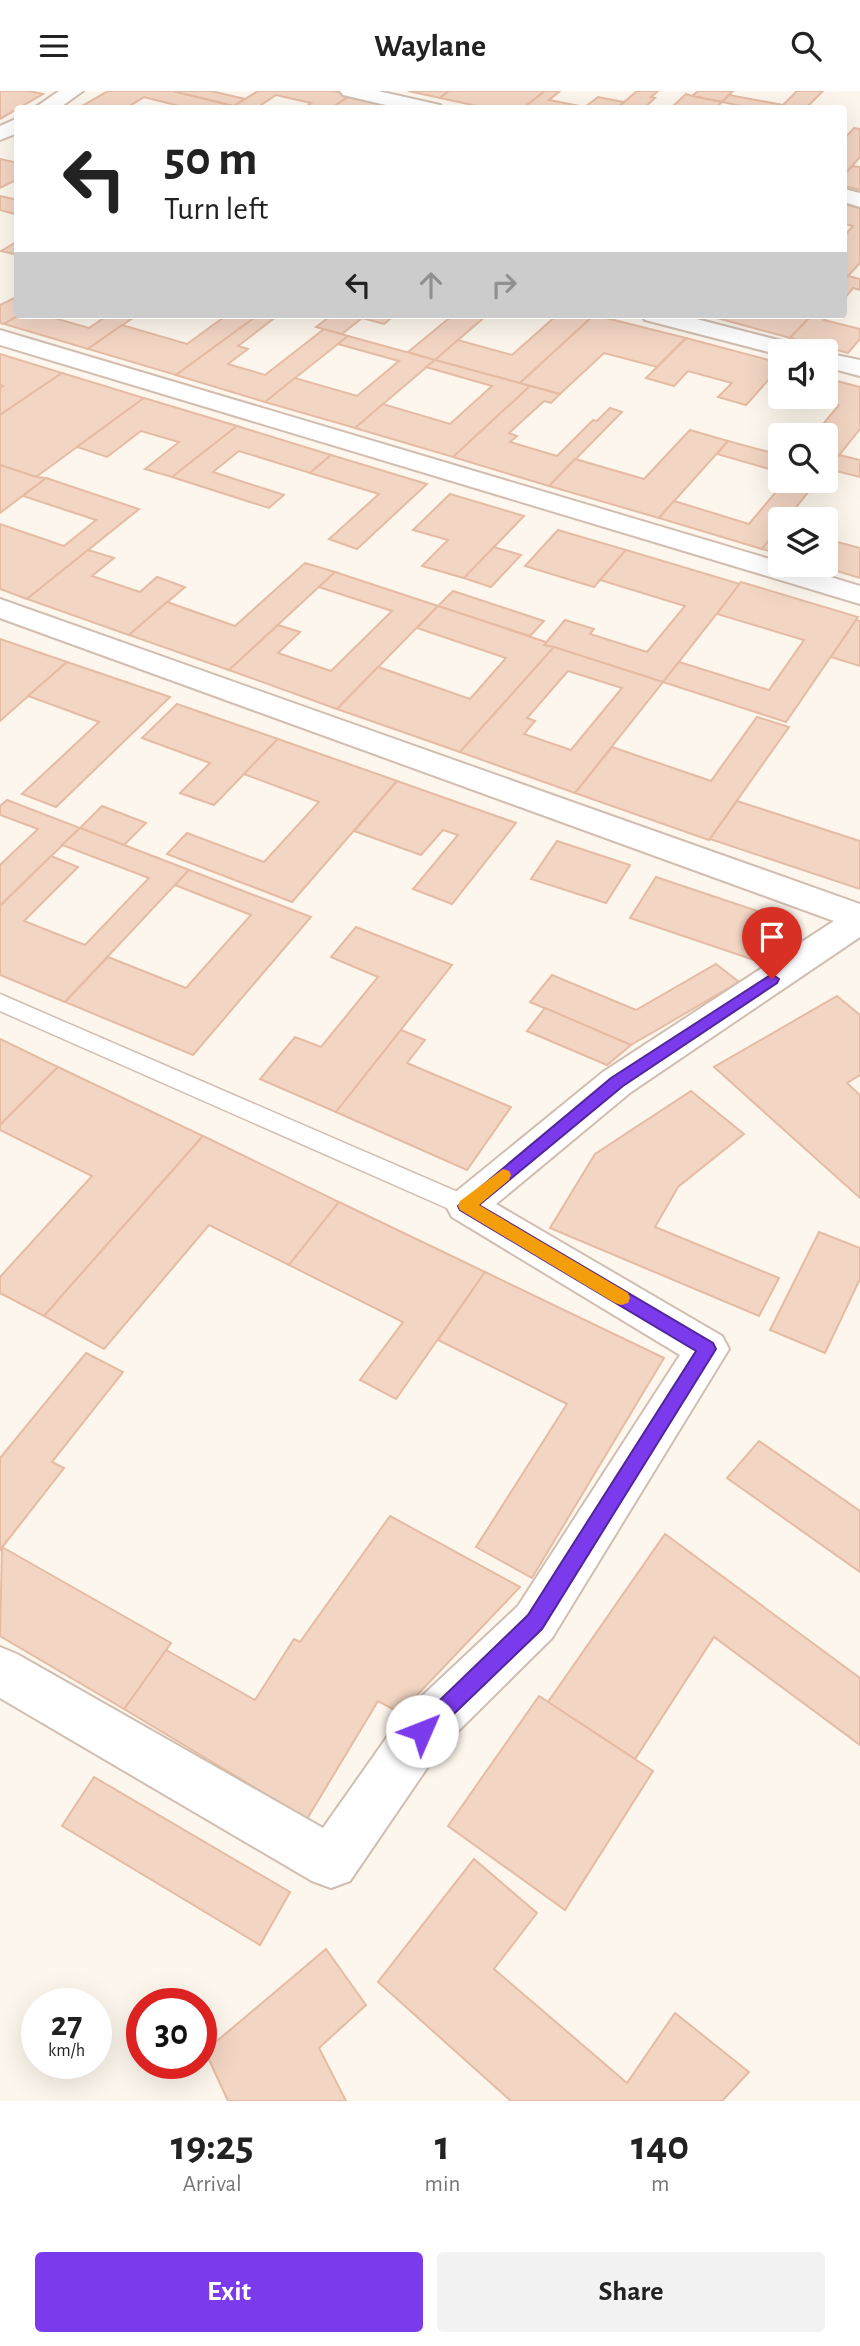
<!DOCTYPE html>
<style>
:root{--surface:#fff;--page:#f2f2f2;--text:#222;--muted:#767676;--accent:#7c3aed}
body{margin:0;font-family:"Alegreya Sans",sans-serif;background:var(--page);color:var(--text);height:100vh;display:flex;flex-direction:column;font-size:26px;white-space:nowrap}
*{box-sizing:border-box;margin:0}
p{font-size:23px;color:var(--muted)}
.icon{flex:none;width:38px;height:38px;fill:none;stroke:currentColor;stroke-width:2;stroke-linecap:round;stroke-linejoin:round}
.map{position:relative;height:2010px;overflow:hidden}
.side{display:flex;flex-direction:column;background:var(--surface);flex:1}
.side>*{flex:none}
.banner{position:absolute;left:14px;top:14px;width:833px;height:214px;border-radius:7px;box-shadow:0 7px 28px #0002;background:#fff;color:var(--text);overflow:hidden}
.controls{position:absolute;left:768px;top:248px;display:grid;gap:14px}
.controls a{display:grid;place-items:center;width:70px;height:70px;border-radius:7px;background:var(--surface);box-shadow:0 7px 28px #0002;font-size:35px}
.speed{position:absolute;left:21px;top:1897px;display:flex;gap:14px;font-size:35px;font-weight:700;text-align:center}
.speed>*{display:grid;place-content:center;width:91px;height:91px;border-radius:50%;background:var(--surface);box-shadow:0 7px 28px #0002;line-height:1}
.speed small{font-size:18px;font-weight:400}
.speed .limit{border:10px solid #d22;background:#fff;color:#111}
.pin{position:absolute;display:grid;place-items:center;width:60px;height:60px;color:#fff;margin:-72px -30px;border-radius:50% 50% 50% 0;rotate:-45deg;box-shadow:0 0 7px #0007}
.pin .icon{rotate:45deg}
.me{position:absolute;width:77px;margin:-38px;rotate:46deg;stroke-linejoin:round;filter:drop-shadow(0 0 5px #0008)}
.turn{display:flex;align-items:center;gap:24px;height:147px;padding:0 35px;font-size:32px}
.turn .icon{width:91px;height:91px;stroke-width:2.5}
.turn b{display:block;font-size:49px;line-height:60px}
.lanes{display:flex;align-items:center;height:66px;padding:0 35px;background:#0003;justify-content:center;gap:35px;direction:ltr}
.lanes .off{opacity:.35}
.eta{display:flex;justify-content:space-evenly;align-items:center;height:119px;text-align:center}
.eta b{font-size:42px;font-weight:700;line-height:49px}
.cta{display:flex;gap:14px;margin-top:auto;padding:14px 35px}
.cta a{flex:1;height:80px;border-radius:7px;background:var(--accent);color:#fff;font-size:28px;font-weight:700;line-height:80px;text-align:center}
.cta a+a{background:var(--page);color:var(--text)}
header{display:flex;justify-content:space-between;align-items:center;height:91px;padding:0 35px;background:var(--surface);font-size:32px;font-weight:700}
.map>svg:first-child{display:block}
</style>
<header><svg class="icon" aria-label="menu" viewBox="0 0 24 24"><path d="M4 6h16M4 12h16M4 18h16"/></svg>Waylane<svg class="icon" aria-label="search" viewBox="0 0 24 24"><circle cx="10" cy="10" r="6"/><path d="M15 15l6 6"/></svg></header>
<div class="map">
<svg width="860" height="2010" viewBox="0 0 860 2010">
<rect width="100%" height="100%" fill="#fdf6ec"/>
<!-- building -->
<g fill="#f3d5c3" stroke="#e6bba3" stroke-width="2" fill-rule="evenodd">
<polygon points="0,0 29,0 43,3 0,28"/>
<polygon points="108,0 173,0 234,15 229,18 191,18 144,6 125,18 77,18"/>
<polygon points="173,0 211,0 245,8 234,15"/>
<polygon points="258,0 333,0 351,4 330,18 303,18 311,12 276,4 255,18 229,18"/>
<polygon points="408,0 449,0 440,7"/>
<polygon points="449,0 545,0 522,18 491,18 440,7"/>
<polygon points="545,0 560,0 549,9 585,16 598,6 624,11 616,18 522,18"/>
<polygon points="637,0 658,0 651,6 655,7 643,18 616,18"/>
<polygon points="698,0 733,0 722,11 692,5"/>
<polygon points="797,0 823,0 805,18 756,18 722,11 729,4 783,14"/>
<polygon points="686,3 692,5 722,11 714,18 670,18"/>
<polygon points="351,4 410,18 330,18"/>
<polygon points="854,37 860,38 860,66 844,84 844,48"/>
<polygon points="0,68 18,72 18,88 0,97"/>
<polygon points="852,75 860,76 860,99 844,95 844,84"/>
<polygon points="0,105 18,109 18,124 0,119"/>
<polygon points="844,113 860,117 860,172 848,185 844,184 844,145 853,135 844,133"/>
<polygon points="18,150 18,164 1,160"/>
<polygon points="848,185 860,188 860,199 853,197 844,208 844,190"/>
<polygon points="18,205 19,224 4,233 0,232 0,214"/>
<polygon points="19,224 53,224 50,226 89,237 108,224 137,224 88,258 4,233"/>
<polygon points="227,224 258,224 176,284 88,258 122,234 187,253"/>
<polygon points="258,224 277,225 238,255 248,258 228,273 265,284 324,238 348,245 265,311 176,284"/>
<polygon points="332,224 366,224 342,243 316,236"/>
<polygon points="366,224 395,224 384,233 362,227"/>
<polygon points="453,224 487,224 435,269 408,261"/>
<polygon points="557,224 594,224 520,292 435,269 458,249 512,264"/>
<polygon points="594,224 686,247 657,276 604,262 560,303 520,292"/>
<polygon points="706,224 812,224 790,247"/>
<polygon points="812,224 829,224 824,229 860,238 860,248 848,262 790,247"/>
<polygon points="348,245 435,269 355,337 265,311 295,287 357,305 399,270 338,253"/>
<polygon points="686,247 780,272 780,276 746,314 718,306 732,292 688,280 674,295 646,287"/>
<polygon points="0,263 62,282 0,324 0,297 3,295 0,294"/>
<polygon points="435,269 530,295 453,366 355,337 383,313 450,333 492,295 426,276"/>
<polygon points="62,282 144,307 36,386 0,374 0,324"/>
<polygon points="826,287 860,296 860,338 828,378 826,345 813,345 839,314 811,306 826,306"/>
<polygon points="530,295 560,303 551,312 544,310 509,342 517,345 510,351 557,365 593,329 597,330 610,317 622,321 549,395 453,366"/>
<polygon points="144,307 237,335 172,386 145,378 179,351 141,340 107,366 77,356"/>
<polygon points="237,335 331,364 310,382 239,360 213,381 284,404 269,417 172,386"/>
<polygon points="690,339 728,350 659,427 549,395 575,368 644,388"/>
<polygon points="728,350 780,364 780,381 717,363"/>
<polygon points="331,364 427,393 357,458 329,448 379,403 310,382"/>
<polygon points="839,364 860,369 860,386 828,378"/>
<polygon points="0,374 36,386 46,387 0,422"/>
<polygon points="46,387 139,418 27,508 0,498 0,433 64,455 96,429 23,405"/>
<polygon points="785,390 817,390 786,429 780,429 780,436 762,458 659,427 674,410 749,433"/>
<polygon points="450,403 524,425 464,487 422,475 448,449 413,439"/>
<polygon points="780,436 780,463 762,458"/>
<polygon points="558,439 626,459 594,496 525,475"/>
<polygon points="826,448 860,457 860,487 817,474 826,474"/>
<polygon points="494,456 521,464 491,496 464,487"/>
<polygon points="88,459 114,467 92,485 140,501 157,486 185,496 129,544 27,508"/>
<polygon points="626,459 740,493 663,591 544,554 565,529 594,538 590,543 647,561 685,515 600,489"/>
<polygon points="305,472 335,481 229,579 129,544 167,511 235,535"/>
<polygon points="335,481 438,515 337,618 229,579 278,534 300,541 278,562 331,580 392,520 319,496"/>
<polygon points="741,491 858,526 786,631 663,591 679,571 769,599 804,549 717,523"/>
<polygon points="453,500 544,530 530,545 438,515"/>
<polygon points="438,515 546,551 544,554 554,556 460,661 337,618 378,576 470,608 506,567 417,537"/>
<polygon points="856,529 860,530 860,575 831,566"/>
<polygon points="0,548 67,571 0,630"/>
<path d="M 554,556 L 663,591 L 575,702 L 460,661 ZM 568,580 L 622,597 L 571,659 L 524,643 L 535,630 L 527,627 Z"/>
<polygon points="67,571 170,606 56,716 22,703 99,631 28,605"/>
<polygon points="177,613 278,648 214,714 180,702 210,672 142,647"/>
<polygon points="757,626 789,636 709,749 575,702 612,656 711,690"/>
<polygon points="278,648 397,690 292,811 167,763 187,742 264,771 319,711 244,683"/>
<polygon points="397,690 516,732 452,813 413,798 458,744 443,739 421,764 354,740"/>
<polygon points="7,709 80,737 0,815 0,774 38,738 0,724 0,715"/>
<polygon points="737,710 860,750 860,798 710,748"/>
<polygon points="102,715 146,732 124,754 80,737"/>
<polygon points="80,737 189,779 65,911 0,884 0,815 51,765 78,776 24,830 85,854 149,787 62,754"/>
<polygon points="557,750 630,774 606,812 531,788"/>
<polygon points="189,779 311,826 193,964 65,911 108,866 186,897 251,824 175,794"/>
<polygon points="656,786 787,830 763,872 630,827"/>
<polygon points="356,836 452,874 336,1021 260,988 295,946 321,956 378,886 331,866"/>
<polygon points="716,873 739,891 631,954 530,911 552,884 636,919"/>
<polygon points="837,905 860,924 860,984 847,992 860,1004 860,1107 714,976"/>
<polygon points="545,917 631,954 607,974 527,940"/>
<polygon points="401,939 425,949 407,972 511,1016 467,1079 336,1021"/>
<polygon points="0,948 58,976 0,1034"/>
<polygon points="58,976 203,1045 44,1225 0,1202 0,1186 92,1085 0,1039 0,1034"/>
<polygon points="691,1000 744,1043 678,1096 655,1136 779,1187 759,1225 550,1137 595,1063"/>
<polygon points="203,1045 339,1111 289,1174 209,1134 104,1258 44,1225"/>
<polygon points="339,1111 485,1181 396,1308 360,1289 403,1231 289,1174"/>
<polygon points="819,1141 860,1157 860,1188 825,1262 770,1239"/>
<polygon points="485,1181 664,1267 532,1487 476,1456 567,1313 438,1249"/>
<polygon points="86,1262 123,1281 52,1371 64,1377 0,1459 0,1367"/>
<polygon points="759,1350 860,1420 860,1481 727,1387"/>
<polygon points="390,1425 520,1496 400,1622 378,1610 307,1728 124,1618 166,1559 255,1609 294,1548 300,1551"/>
<polygon points="665,1443 860,1587 860,1654 714,1546 635,1668 548,1611"/>
<polygon points="2,1456 171,1552 124,1618 0,1545"/>
<polygon points="539,1605 653,1680 565,1819 448,1735"/>
<polygon points="94,1686 290,1801 260,1854 62,1735"/>
<polygon points="474,1768 537,1822 494,1878 627,1992 675,1922 749,1981 722,2010 511,2010 378,1891"/>
<polygon points="326,1858 366,1914 319,1957 346,2010 228,2010 205,1960"/>
</g>
<g fill="none" stroke-linecap="round" stroke-linejoin="round">
<!-- service casing -->
<g stroke="#d1beb0" stroke-width="3">
<polygon id="service" points="0,903 474,1108 478,1115 474,1122 466,1125 458,1122 0,920"/>
</g>
<!-- minor casing -->
<g stroke="#d1beb0" stroke-width="4">
<g id="minor">
<polygon points="59,0 83,0 58,18 33,18"/>
<polygon points="340,0 378,0 440,14 443,18 403,18 343,4"/>
<polygon points="18,27 18,42 0,49 0,35"/>
<polygon points="844,98 860,102 860,116 844,111"/>
<polygon points="641,224 681,224 805,256 808,261 780,261 780,264 645,229"/>
<polygon points="0,239 780,471 780,474 791,474 860,495 860,513 0,254"/>
<polygon points="826,262 860,269 860,285 826,276"/>
<polygon points="0,508 860,813 860,846 631,1001 496,1113 722,1245 729,1258 552,1547 440,1658 350,1790 331,1797 312,1790 0,1607 0,1556 17,1563 323,1737 404,1622 518,1515 680,1264 452,1126 446,1115 452,1104 603,981 834,830 0,527"/>
</g>
</g>
<!-- service -->
<use href="#service" fill="#fff" fill-rule="evenodd"/>
<!-- minor -->
<use href="#minor" fill="#fff" fill-rule="evenodd"/>
</g>
<!-- route -->
<polygon fill="#7c3aed" stroke="#51269a" stroke-width="2" points="772,883 779,888 777,892 623,995 479,1114 713,1252 716,1258 542,1538 429,1647 422,1650 415,1647 412,1640 415,1633 528,1524 696,1260 460,1119 458,1115 611,987"/>
<!-- slow -->
<polygon fill="#f59e0b" points="503,1078 509,1080 511,1084 509,1089 479,1114 628,1202 630,1207 628,1212 621,1214 615,1212 460,1119 458,1115 460,1110"/>
</svg>
<div class="controls">
<a><svg class="icon" aria-label="sound" viewBox="0 0 24 24"><path d="M4 9h4l5-4v14l-5-4H4zM17 9q2 3 0 6"/></svg></a>
<a><svg class="icon" aria-label="search" viewBox="0 0 24 24"><circle cx="10" cy="10" r="6"/><path d="M15 15l6 6"/></svg></a>
<a><svg class="icon" aria-label="layers" viewBox="0 0 24 24"><path d="M12 4l9 5-9 5-9-5zM3 14l9 5 9-5"/></svg></a>
</div>
<div class="speed"><div>27<small>km/h</small></div><div class="limit">30</div></div>
<div class="pin" style="left:772px;top:888px;background:#d93025"><svg class="icon" aria-label="arrive" viewBox="0 0 24 24"><path d="M6 21V4h12l-3 4 3 4H6"/></svg></div>
<svg class="me" style="left:422px;top:1640px" viewBox="-20 -20 40 40"><circle r="19" fill="#fff"/><path d="M0-13L10 11 0 6-10 11z" fill="#7c3aed"/></svg>
<div class="banner">
<div class="turn"><svg class="icon" aria-label="left" viewBox="0 0 24 24"><path d="M17 20v-9H6M10 6l-5 5 5 5"/></svg><div><b>50 m</b>Turn left</div></div>
<div class="lanes"><svg class="icon" aria-label="left" viewBox="0 0 24 24"><path d="M17 20v-9H6M10 6l-5 5 5 5"/></svg><svg class="icon off" aria-label="ahead" viewBox="0 0 24 24"><path d="M12 20V5M6 11l6-6 6 6"/></svg><svg class="icon off" aria-label="right" viewBox="0 0 24 24"><path d="M7 20v-9h11M14 6l5 5-5 5"/></svg></div>
</div>
</div>
<section class="side">
<div class="eta">
<div><b>19:25</b><p>Arrival</p></div>
<div><b>1</b><p>min</p></div>
<div><b>140</b><p>m</p></div>
</div>
<div class="cta"><a>Exit</a><a>Share</a></div>
</section>
